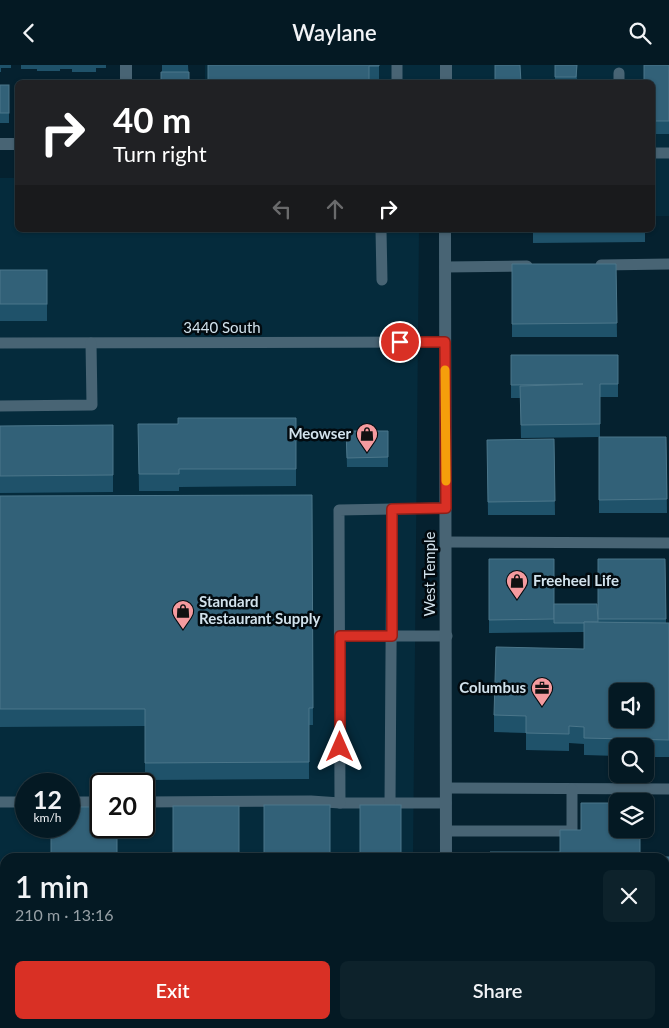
<!DOCTYPE html>
<meta charset="utf-8">
<style>
:root{--surface:#041923;--page:#0d222b;--text:#f1f3f6;--muted:#97a0a6;--line:#253841;--accent:#d93025}
body{margin:0;font-family:Lato,sans-serif;background:var(--page);color:var(--text);height:100vh;display:flex;flex-direction:column;font-size:19px;white-space:nowrap}
*{box-sizing:border-box;margin:0}
p{font-size:16px;color:var(--muted)}
.icon{flex:none;width:28px;height:28px;fill:none;stroke:currentColor;stroke-width:2;stroke-linecap:round;stroke-linejoin:round}
.map{position:relative;flex:1;overflow:hidden}
.sheet{position:absolute;left:0px;top:788px;width:670px;height:176px;display:flex;flex-direction:column;background:var(--surface);border-radius:15px 15px 0 0;box-shadow:0 1px 4px #0004,0 0 0 1px var(--line)}
.sheet>*{flex:none}
.top-card{position:absolute;left:15px;top:15px;width:640px;height:152px;border-radius:8px;box-shadow:0 1px 4px #0004,0 0 0 1px var(--line);background:#202124;color:#fff;overflow:hidden}
.controls{position:absolute;left:609px;top:618px;display:grid;gap:10px}
.controls a{display:grid;place-items:center;width:45px;height:45px;border-radius:8px;background:var(--surface);box-shadow:0 1px 4px #0004,0 0 0 1px var(--line);font-size:25px}
.speed{position:absolute;left:15px;top:708px;display:flex;gap:10px;font-size:25px;font-weight:700;text-align:center}
.speed>*{display:grid;place-content:center;width:65px;height:65px;border-radius:50%;background:var(--surface);box-shadow:0 1px 4px #0004,0 0 0 1px var(--line);line-height:1}
.speed small{font-size:12px;font-weight:400}
.speed .limit{border:2px solid #111;border-radius:8px;background:#fff;color:#111}
.pin{position:absolute;display:grid;place-items:center;width:42px;height:42px;color:#fff;margin:-21px;border:2px solid #fff;border-radius:50%;box-shadow:0 1px 5px #0007}
.me{position:absolute;width:55px;margin:-28px;rotate:0deg;stroke-linejoin:round;filter:drop-shadow(0 0 4px #0008)}
.turn{display:flex;align-items:center;gap:18px;height:105px;padding:0 15px;font-size:22px}
.turn .icon{width:65px;height:65px;stroke-width:2.5}
.turn b{display:block;font-size:35px;line-height:42px}
.lanes{display:flex;align-items:center;height:48px;padding:0 15px;background:#0003;justify-content:center;gap:25px;direction:ltr}
.lanes .off{opacity:.35}
.round{display:grid;place-items:center;flex:none;width:52px;height:52px;border-radius:8px;background:var(--page)}
.head{display:flex;align-items:center;justify-content:space-between;height:85px;padding:0 15px}
h1{font-size:30px;font-weight:600;line-height:38px}
.cta{display:flex;gap:10px;margin-top:auto;padding:10px 15px}
.cta a{flex:1;height:58px;border-radius:8px;background:var(--accent);color:#fff;font-size:20px;font-weight:600;line-height:58px;text-align:center}
.cta a+a{background:var(--page);color:var(--text)}
header{display:flex;justify-content:space-between;align-items:center;height:65px;padding:0 15px;background:var(--surface);font-size:22px;font-weight:600}
.map>svg:first-child{display:block}
</style>
<header><svg class="icon" aria-label="back" viewBox="0 0 24 24"><path d="M15 5l-7 7 7 7"/></svg>Waylane<svg class="icon" aria-label="search" viewBox="0 0 24 24"><circle cx="10" cy="10" r="6"/><path d="M15 15l6 6"/></svg></header>
<div class="map">
<svg width="669" height="963" viewBox="0 0 669 963">
<rect width="100%" height="100%" fill="#05212f"/>
<!-- built -->
<g fill="#052b3c" fill-rule="evenodd">
<polygon points="205,0 669,0 669,151 653,151 652,18 205,18"/>
<path d="M 0,113 L 17,113 L 18,165 L 419,165 L 413,792 L 5,792 L 5,959 L 412,959 L 412,963 L 0,963 ZM 26,719 L 69,719 L 69,761 L 26,761 ZM 101,719 L 144,719 L 144,761 L 101,761 Z"/>
</g>
<g fill="none" stroke-linecap="round" stroke-linejoin="round">
<!-- service -->
<g stroke="#486474" stroke-width="11">
<polyline points="397,0 397,18"/>
<polyline points="619,8 619,18"/>
<polyline points="652,88 669,88"/>
<polyline points="381,165 382,215"/>
<polyline points="601,200 669,199"/>
<polyline points="445,202 527,201"/>
<polyline points="0,278 445,277"/>
<polyline points="0,341 92,340 91,278"/>
<polyline points="446,443 339,445 340,738 446,738"/>
<polyline points="446,477 669,478"/>
<polyline points="340,571 447,571"/>
<polyline points="446,723 669,724"/>
<polyline points="0,737 26,737"/>
<polyline points="69,737 101,737"/>
<polyline points="144,737 311,736 340,738"/>
<polyline points="390,738 392,444"/>
<polyline points="446,766 572,766 572,724"/>
<polyline points="0,852 5,851"/>
</g>
<!-- minor -->
<g stroke="#486474" stroke-width="12">
<polyline points="126,0 126,18"/>
<polyline points="0,79 18,79"/>
<polyline points="665,872 669,872"/>
</g>
<!-- tertiary -->
<g stroke="#486474" stroke-width="12">
<polyline points="446,18 446,0"/>
<polyline points="445,165 446,792"/>
<polyline points="447,963 447,959"/>
</g>
</g>
<!-- wall -->
<g fill="#1f526a">
<polygon points="0,0 11,0 11,3 1,3 1,7 0,7"/>
<polygon points="21,0 106,0 106,3 96,3 96,7 72,7 72,4 60,4 60,6 37,6 37,4 21,4"/>
<polygon points="162,0 188,0 189,16 193,18 162,7"/>
<polygon points="379,0 379,18 208,18"/>
<rect x="555" y="0" width="22" height="18"/>
<polygon points="669,0 669,69 652,69 652,18"/>
<rect x="0" y="20" width="9" height="38"/>
<polygon points="533,165 645,165 645,177 533,178"/>
<polygon points="512,199 616,199 617,272 512,272"/>
<rect x="0" y="205" width="47" height="51"/>
<polygon points="511,290 618,290 618,332 600,332 600,372 521,373 520,333 511,333"/>
<polygon points="296,353 296,421 179,422 179,426 139,426 138,359 178,359"/>
<polygon points="113,360 113,427 0,428 0,361"/>
<polygon points="346,366 388,392 388,402 347,402"/>
<polygon points="599,372 666,372 667,448 599,448"/>
<polygon points="554,374 555,450 488,450 487,375"/>
<polygon points="312,430 313,660 309,660 309,714 145,715 145,661 0,662 0,431"/>
<polygon points="489,494 554,539 598,557 598,494 665,494 666,558 669,558 669,692 645,692 645,681 618,681 618,691 584,690 584,679 569,678 569,686 526,685 526,668 494,667 494,650 584,584 584,567 489,568"/>
<rect x="665" y="792" width="4" height="36"/>
<polygon points="1,867 82,959 82,963 2,963"/>
<rect x="665" y="905" width="4" height="33"/>
<rect x="129" y="959" width="81" height="4"/>
<rect x="258" y="959" width="53" height="4"/>
</g>
<!-- building -->
<g fill="#326178" stroke="#4b768a" fill-rule="evenodd">
<polygon points="208,0 379,0 379,1 369,1 369,18 208,18"/>
<polygon points="495,0 520,0 521,18 495,18"/>
<polygon points="555,0 577,0 576,12 555,12"/>
<polygon points="644,0 669,0 669,56 652,56 652,18 644,18"/>
<polygon points="161,7 189,7 189,16 193,16 193,18 161,18"/>
<rect x="0" y="20" width="9" height="28"/>
<polygon points="512,199 616,199 617,258 512,259"/>
<rect x="0" y="205" width="47" height="34"/>
<polygon points="511,290 618,290 618,319 600,319 600,359 521,360 520,321 583,319 511,320"/>
<polygon points="178,353 296,353 296,404 179,404 179,409 139,409 138,359 178,359"/>
<polygon points="113,360 113,410 0,411 0,361"/>
<polygon points="346,366 388,366 388,392 347,393"/>
<polygon points="599,372 666,372 667,434 599,435"/>
<polygon points="554,374 555,436 488,437 487,375"/>
<polygon points="312,430 313,643 309,643 309,697 145,698 145,644 0,644 0,431"/>
<polygon points="489,494 554,494 554,554 489,555"/>
<polygon points="598,494 665,494 666,554 598,554"/>
<polygon points="554,539 597,539 598,557 584,557 584,558 554,558"/>
<path d="M 584,557 L 669,558 L 669,675 L 584,673 L 584,662 L 569,661 L 569,669 L 526,668 L 526,651 L 494,650 L 496,582 L 584,584 ZM 618,626 L 645,626 L 645,654 L 618,654 Z"/>
<polygon points="581,738 618,738 618,764 640,764 640,792 490,792 490,787 560,787 560,765 581,765"/>
<rect x="264" y="740" width="66" height="52"/>
<rect x="360" y="740" width="41" height="52"/>
<rect x="173" y="741" width="66" height="51"/>
<polygon points="69,742 101,742 101,761 117,761 117,792 51,792 51,761 69,761"/>
<polygon points="651,792 669,792 669,819 665,819 665,792"/>
<polygon points="1,867 5,867 5,959 82,959 82,961 2,961"/>
<rect x="665" y="905" width="4" height="20"/>
<polygon points="130,959 210,959 210,960 130,961"/>
<polygon points="258,959 311,959 311,960"/>
<rect x="500" y="959" width="29" height="4"/>
</g>
<g fill="none" stroke-linecap="round" stroke-linejoin="round">
<!-- route casing -->
<g stroke="#8d1f18" stroke-width="12">
<polyline id="route" points="340,682 340,571 392,571 392,444 446,443 445,277 400,277"/>
</g>
<!-- route -->
<use href="#route" stroke="#d93025" stroke-width="9"/>
<!-- slow -->
<polyline stroke="#f59e0b" stroke-width="9" points="445,305 446,416"/>
</g>
<!-- icons -->
<defs>
<g id="shop-pin" transform="scale(1.125)"><path d="M0 17L-7.5 6A9.5 9.5 0 1 1 7.5 6Z" fill="#f59b9f" stroke="#020a0f"/><path d="M-5-2.5h2.3a2.7 3.5 0 0 1 5.4 0H5L5.5 6h-11ZM-1.5-2.5h3a1.5 2.3 0 0 0-3 0Z" fill="#111"/></g>
<g id="office-pin" transform="scale(1.125)"><path d="M0 17L-7.5 6A9.5 9.5 0 1 1 7.5 6Z" fill="#f59b9f" stroke="#020a0f"/><path d="M-6-3h4V-5.5h4V-3h4V5H-6ZM-1-4.5V-3h2v-1.5ZM-6 0V1H6V0Z" fill="#111"/></g>
</defs>
<g fill-rule="evenodd">
<use href="#shop-pin" x="367" y="369"/>
<use href="#shop-pin" x="517" y="516"/>
<use href="#shop-pin" x="183" y="546"/>
<use href="#office-pin" x="542" y="623"/>
</g>
<g text-anchor="middle" stroke-width="5" stroke-linejoin="round" paint-order="stroke">
<!-- street labels -->
<g font-size="15" fill="#d2e2ec" stroke="#020a0f">
<text x="222" y="268">3440 South</text>
<text transform="translate(430 509) rotate(-90)" y="5">West Temple</text>
</g>
<!-- poi labels -->
<g font-size="15" font-weight="bold" fill="#d2e2ec" stroke="#020a0f" text-anchor="end">
<text x="351" y="374">Meowser</text>
<text x="533" y="521" text-anchor="start">Freeheel Life</text>
<text x="199" y="542" text-anchor="start">Standard<tspan x="199" dy="17">Restaurant Supply</tspan></text>
<text x="526" y="628">Columbus</text>
</g>
</g>
</svg>
<div class="controls">
<a><svg class="icon" aria-label="sound" viewBox="0 0 24 24"><path d="M4 9h4l5-4v14l-5-4H4zM17 9q2 3 0 6"/></svg></a>
<a><svg class="icon" aria-label="search" viewBox="0 0 24 24"><circle cx="10" cy="10" r="6"/><path d="M15 15l6 6"/></svg></a>
<a><svg class="icon" aria-label="layers" viewBox="0 0 24 24"><path d="M12 4l9 5-9 5-9-5zM3 14l9 5 9-5"/></svg></a>
</div>
<div class="speed"><div>12<small>km/h</small></div><div class="limit">20</div></div>
<div class="pin" style="left:400px;top:277px;background:#d93025"><svg class="icon" aria-label="arrive" viewBox="0 0 24 24"><path d="M6 21V4h12l-3 4 3 4H6"/></svg></div>
<svg class="me" style="left:340px;top:682px" viewBox="-20 -20 40 40"><path d="M0-17L14 15 0 8-14 15z" fill="#d93025" stroke="#fff" stroke-width="4"/></svg>
<div class="top-card">
<div class="turn"><svg class="icon" aria-label="right" viewBox="0 0 24 24"><path d="M7 20v-9h11M14 6l5 5-5 5"/></svg><div><b>40 m</b>Turn right</div></div>
<div class="lanes"><svg class="icon off" aria-label="left" viewBox="0 0 24 24"><path d="M17 20v-9H6M10 6l-5 5 5 5"/></svg><svg class="icon off" aria-label="ahead" viewBox="0 0 24 24"><path d="M12 20V5M6 11l6-6 6 6"/></svg><svg class="icon" aria-label="right" viewBox="0 0 24 24"><path d="M7 20v-9h11M14 6l5 5-5 5"/></svg></div>
</div>
<section class="sheet">
<div class="head"><div><h1>1 min</h1><p>210 m · 13:16</p></div><a class="round"><svg class="icon" aria-label="close" viewBox="0 0 24 24"><path d="M6 6l12 12M18 6L6 18"/></svg></a></div>
<div class="cta"><a>Exit</a><a>Share</a></div>
</section>
</div>
